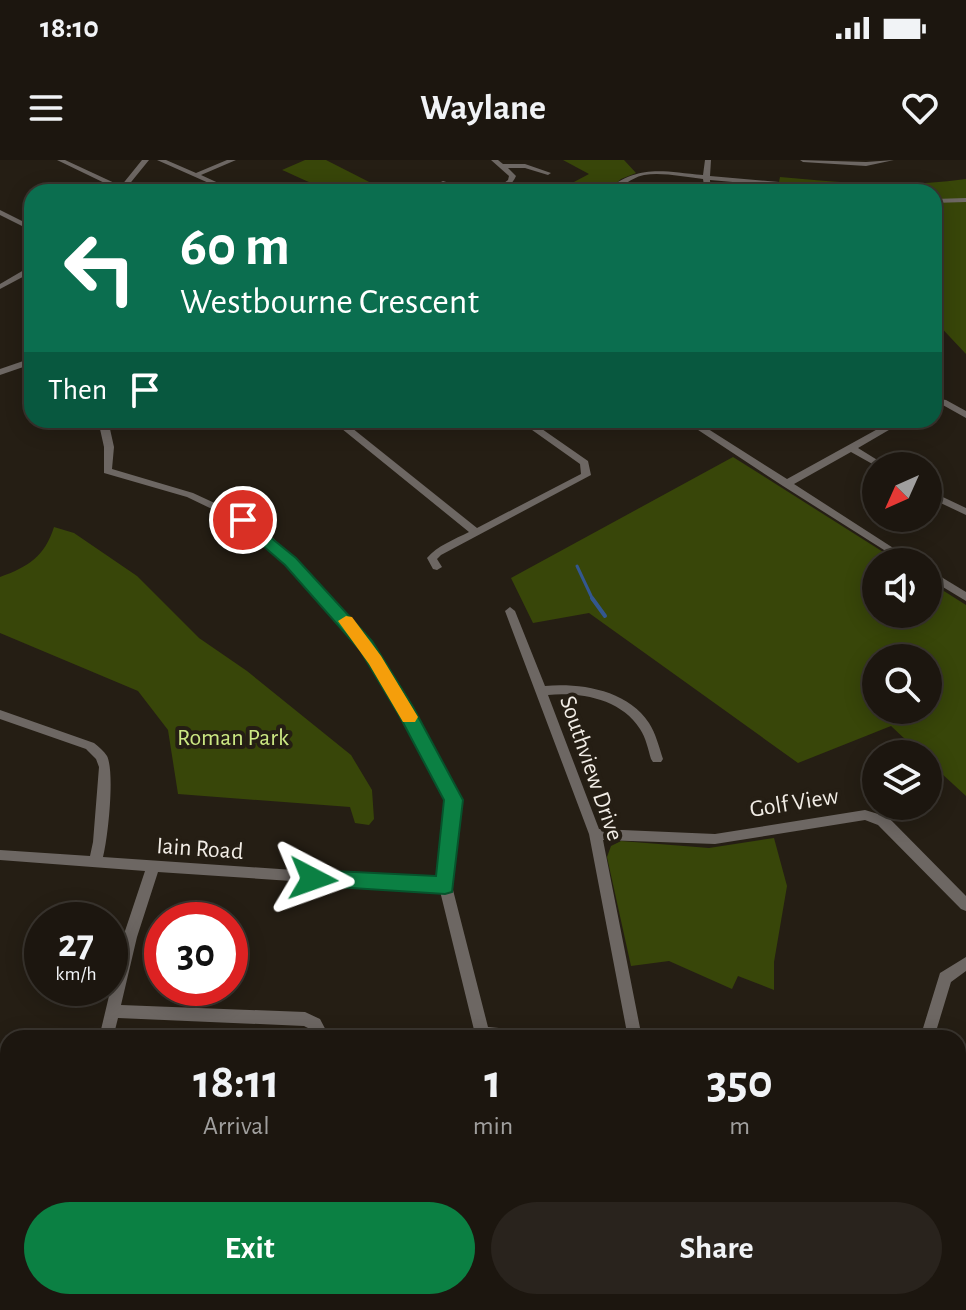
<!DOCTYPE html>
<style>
:root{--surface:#1c160f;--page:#29231d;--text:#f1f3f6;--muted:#a09f9e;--line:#3a352f;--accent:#0b8043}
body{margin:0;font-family:"Alegreya Sans",sans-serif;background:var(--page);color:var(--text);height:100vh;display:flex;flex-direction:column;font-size:30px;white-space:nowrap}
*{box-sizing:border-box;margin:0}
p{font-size:26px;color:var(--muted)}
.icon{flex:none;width:44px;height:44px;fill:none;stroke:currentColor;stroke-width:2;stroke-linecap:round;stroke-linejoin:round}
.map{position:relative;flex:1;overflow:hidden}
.drawer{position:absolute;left:0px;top:870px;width:966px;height:280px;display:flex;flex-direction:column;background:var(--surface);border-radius:24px 24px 0 0;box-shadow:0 4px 20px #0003,0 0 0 2px var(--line)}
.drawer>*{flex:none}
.guide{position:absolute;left:24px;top:24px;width:918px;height:244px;border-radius:24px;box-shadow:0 4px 20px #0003,0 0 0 2px var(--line);background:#0b6e4f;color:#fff;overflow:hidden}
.needle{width:52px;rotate:225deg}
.buttons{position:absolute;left:862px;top:292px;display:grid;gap:16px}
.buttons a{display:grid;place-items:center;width:80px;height:80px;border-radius:50%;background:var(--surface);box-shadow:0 4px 20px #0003,0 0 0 2px var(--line);font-size:40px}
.speed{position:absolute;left:24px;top:742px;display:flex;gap:16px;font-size:40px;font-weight:700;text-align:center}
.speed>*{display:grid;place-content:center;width:104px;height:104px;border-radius:50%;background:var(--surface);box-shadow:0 4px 20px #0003,0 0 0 2px var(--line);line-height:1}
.speed small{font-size:20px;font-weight:400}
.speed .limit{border:12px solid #d22;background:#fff;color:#111}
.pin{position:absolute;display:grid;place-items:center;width:68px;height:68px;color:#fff;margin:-34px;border:4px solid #fff;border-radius:50%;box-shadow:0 2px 8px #0007}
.me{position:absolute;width:88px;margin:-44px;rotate:94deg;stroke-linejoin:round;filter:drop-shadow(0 0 6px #0008)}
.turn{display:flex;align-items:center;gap:28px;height:168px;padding:0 24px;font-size:36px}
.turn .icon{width:104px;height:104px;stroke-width:2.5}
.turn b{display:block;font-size:56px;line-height:68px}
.then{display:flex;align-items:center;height:76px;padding:0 24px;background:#0003;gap:16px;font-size:30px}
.eta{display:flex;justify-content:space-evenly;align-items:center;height:136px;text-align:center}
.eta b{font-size:48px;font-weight:700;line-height:56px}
.action{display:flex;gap:16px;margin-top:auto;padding:16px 24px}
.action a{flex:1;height:92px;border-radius:48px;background:var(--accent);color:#fff;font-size:32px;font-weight:700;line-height:92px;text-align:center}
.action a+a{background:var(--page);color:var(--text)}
.status{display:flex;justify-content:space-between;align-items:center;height:56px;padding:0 40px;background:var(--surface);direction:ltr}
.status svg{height:22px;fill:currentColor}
header{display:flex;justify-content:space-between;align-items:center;height:104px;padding:0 24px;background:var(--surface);font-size:36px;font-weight:700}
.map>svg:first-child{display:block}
</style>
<div class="status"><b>18:10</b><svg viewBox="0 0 49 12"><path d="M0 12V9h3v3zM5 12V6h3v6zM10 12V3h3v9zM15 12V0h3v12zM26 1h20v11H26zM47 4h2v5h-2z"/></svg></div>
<header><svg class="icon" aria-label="menu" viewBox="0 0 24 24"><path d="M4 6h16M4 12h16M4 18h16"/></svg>Waylane<svg class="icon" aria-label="heart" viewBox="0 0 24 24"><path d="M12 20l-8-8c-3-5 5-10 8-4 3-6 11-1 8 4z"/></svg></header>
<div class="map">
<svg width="966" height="1150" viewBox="0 0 966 1150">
<rect width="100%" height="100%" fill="#251e14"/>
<!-- green -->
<g fill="#384609" fill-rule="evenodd">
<path d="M 305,0 L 326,0 L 381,28 C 347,43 312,23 282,10 Z"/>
<polygon points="563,0 624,0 636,13 621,19 606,32 555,32 589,14"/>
<path d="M 780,17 C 843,23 903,28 966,19 L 966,194 L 934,160 L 934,32 L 777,32 Z"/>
<path d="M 733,297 L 899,402 L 876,402 L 876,454 L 928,454 L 928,421 L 966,445 L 966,636 L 928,601 L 928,594 L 921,594 L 891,566 L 798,603 L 589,453 L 533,463 L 511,418 ZM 928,498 L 928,550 L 876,550 L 876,498 Z"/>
<path d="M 54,367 L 74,373 L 137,416 L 199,478 L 247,511 L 351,595 L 372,630 L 374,659 L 369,665 L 355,663 L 350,647 L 178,634 L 168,570 L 138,531 L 0,473 L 0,417 C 28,407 45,396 54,367 Z"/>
<polygon points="774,678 787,726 774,802 774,830 738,816 732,829 669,801 631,806 607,697 611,686 621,681 709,688"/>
</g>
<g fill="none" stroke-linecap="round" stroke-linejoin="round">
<!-- stream-far1 -->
<polyline stroke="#33578f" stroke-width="3" points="577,406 593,440"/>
<!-- stream -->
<polyline stroke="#33578f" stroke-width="4" points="592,438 605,456"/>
<!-- street -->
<g fill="#6d6763" fill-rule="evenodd">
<polygon points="57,0 65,0 121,26 142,0 149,0 123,32 116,32 117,29"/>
<polygon points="157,0 166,0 196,13 227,0 236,0 201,15 238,32 229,32"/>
<path d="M 491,0 L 498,0 L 503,4 L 525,4 L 551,13 L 548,15 L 525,8 L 508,8 L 516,16 C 512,26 502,32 492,32 L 508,20 L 509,16 Z"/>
<path d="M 705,0 L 711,0 L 710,16 L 870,30 L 873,32 L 847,32 L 710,20 L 711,32 L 705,32 L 703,19 C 685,17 662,12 644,15 C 629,18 618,32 603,32 C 639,4 660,11 703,15 Z"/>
<polygon points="800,0 866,2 894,0 866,6 803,2"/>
<polygon points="443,21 475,31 476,32 466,32 441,24 441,22"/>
<polygon points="316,23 319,25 318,26 305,32 296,32"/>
<polygon points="966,38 966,42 934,43 934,39"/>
<polygon points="0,50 32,66 32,71 0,55"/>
<polygon points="29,107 32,107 32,112 0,129 0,124"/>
<polygon points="32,198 32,204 0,215 0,209"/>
<polygon points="934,238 946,240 966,251 966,258 941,244 934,244"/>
<path d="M 98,260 L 108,260 L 114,287 L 112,309 L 193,333 L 247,358 L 272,377 L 341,447 L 389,512 L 459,640 L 452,726 L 488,867 L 534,871 L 539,873 L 541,878 L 476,878 L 440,731 L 158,712 L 137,777 L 121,845 L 305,852 L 320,859 L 330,878 L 315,878 L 310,869 L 304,866 L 118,858 L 113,878 L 99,878 L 123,777 L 145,711 L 0,700 L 0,690 L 90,696 L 93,682 L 99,607 L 96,599 L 86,589 L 0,559 L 0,550 L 94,583 C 99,587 104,591 107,596 C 115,612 108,678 103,697 L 439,720 L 447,640 L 381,518 L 333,453 L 264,381 L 239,362 L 187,337 L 104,313 L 104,287 Z"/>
<path d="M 331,260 L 342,260 L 477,368 L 581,314 L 580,304 L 518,260 L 529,260 L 588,301 L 591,315 L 441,395 L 437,399 L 442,407 L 437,410 L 433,409 L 427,398 C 437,386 455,379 469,372 Z"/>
<polygon points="683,260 694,260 787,319 894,260 906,260 858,288 887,306 876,306 851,292 794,324 915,402 903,402 783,326"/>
<polygon points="928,330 966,348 966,355 928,337"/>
<polygon points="928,409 966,432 966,441 928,418"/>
<path d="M 510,447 L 515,451 L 545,526 C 581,523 627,530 649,563 C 656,574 659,587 663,599 L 661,602 L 653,602 L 651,599 C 648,589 646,578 640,569 C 621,539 581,532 548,535 L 599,669 L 715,674 L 865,650 L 888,657 L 966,736 L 966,751 L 961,749 L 878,665 L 865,660 L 715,684 L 603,680 L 642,878 L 628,878 L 589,674 L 505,451 Z"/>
<polygon points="966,797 966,811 951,822 934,878 920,878 940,813"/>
<polygon points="958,964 966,970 966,991 958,985"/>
<polygon points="8,1041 8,1057 0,1058 0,1042"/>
<polygon points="314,1142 332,1142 329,1150 311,1150"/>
<polygon points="898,1142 916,1142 915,1150 897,1150"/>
</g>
</g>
<!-- route -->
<polygon fill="#0b8043" stroke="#07532c" stroke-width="2" points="243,355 296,398 372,481 413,547 463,640 452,732 445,734 305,725 302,719 305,713 313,710 436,716 444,640 399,555 360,490 285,405 238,364 236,360"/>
<!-- slow -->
<polygon fill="#f59e0b" points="346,456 352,457 381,496 418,557 415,562 403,562 369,504 338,461"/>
<g text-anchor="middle" stroke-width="8" stroke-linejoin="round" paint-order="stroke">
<!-- park labels -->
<g font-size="24" fill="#cce883" stroke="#251e14">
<text x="233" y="585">Roman Park</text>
</g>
<!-- street labels -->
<g font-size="24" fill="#f2ede6" stroke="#251e14">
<text transform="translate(592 608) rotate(71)" y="8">Southview Drive</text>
<text transform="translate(794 642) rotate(-9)" y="8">Golf View</text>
<text transform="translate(200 688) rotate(4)" y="8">Iain Road</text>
</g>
</g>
</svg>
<div class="buttons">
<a><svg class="needle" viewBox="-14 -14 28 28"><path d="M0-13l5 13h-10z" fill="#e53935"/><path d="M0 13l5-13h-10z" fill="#a09f9e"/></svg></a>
<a><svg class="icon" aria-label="sound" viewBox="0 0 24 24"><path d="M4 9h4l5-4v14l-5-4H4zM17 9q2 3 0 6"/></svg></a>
<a><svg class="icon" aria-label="search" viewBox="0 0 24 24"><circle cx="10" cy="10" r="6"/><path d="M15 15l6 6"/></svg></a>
<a><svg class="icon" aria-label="layers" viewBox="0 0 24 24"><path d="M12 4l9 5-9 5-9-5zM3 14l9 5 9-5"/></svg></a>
</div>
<div class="speed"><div>27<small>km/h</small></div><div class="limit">30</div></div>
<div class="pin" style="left:243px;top:360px;background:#d93025"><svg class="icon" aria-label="arrive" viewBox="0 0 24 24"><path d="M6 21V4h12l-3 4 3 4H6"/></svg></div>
<svg class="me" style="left:313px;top:719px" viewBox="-20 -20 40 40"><path d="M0-17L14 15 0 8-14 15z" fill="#0b8043" stroke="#fff" stroke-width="4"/></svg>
<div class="guide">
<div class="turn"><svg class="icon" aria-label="left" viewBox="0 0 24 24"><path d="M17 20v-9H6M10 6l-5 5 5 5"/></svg><div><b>60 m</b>Westbourne Crescent</div></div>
<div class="then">Then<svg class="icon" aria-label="arrive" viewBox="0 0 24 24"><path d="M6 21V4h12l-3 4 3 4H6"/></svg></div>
</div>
<section class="drawer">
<div class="eta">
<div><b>18:11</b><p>Arrival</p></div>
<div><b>1</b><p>min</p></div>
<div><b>350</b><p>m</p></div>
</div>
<div class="action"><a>Exit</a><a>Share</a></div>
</section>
</div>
